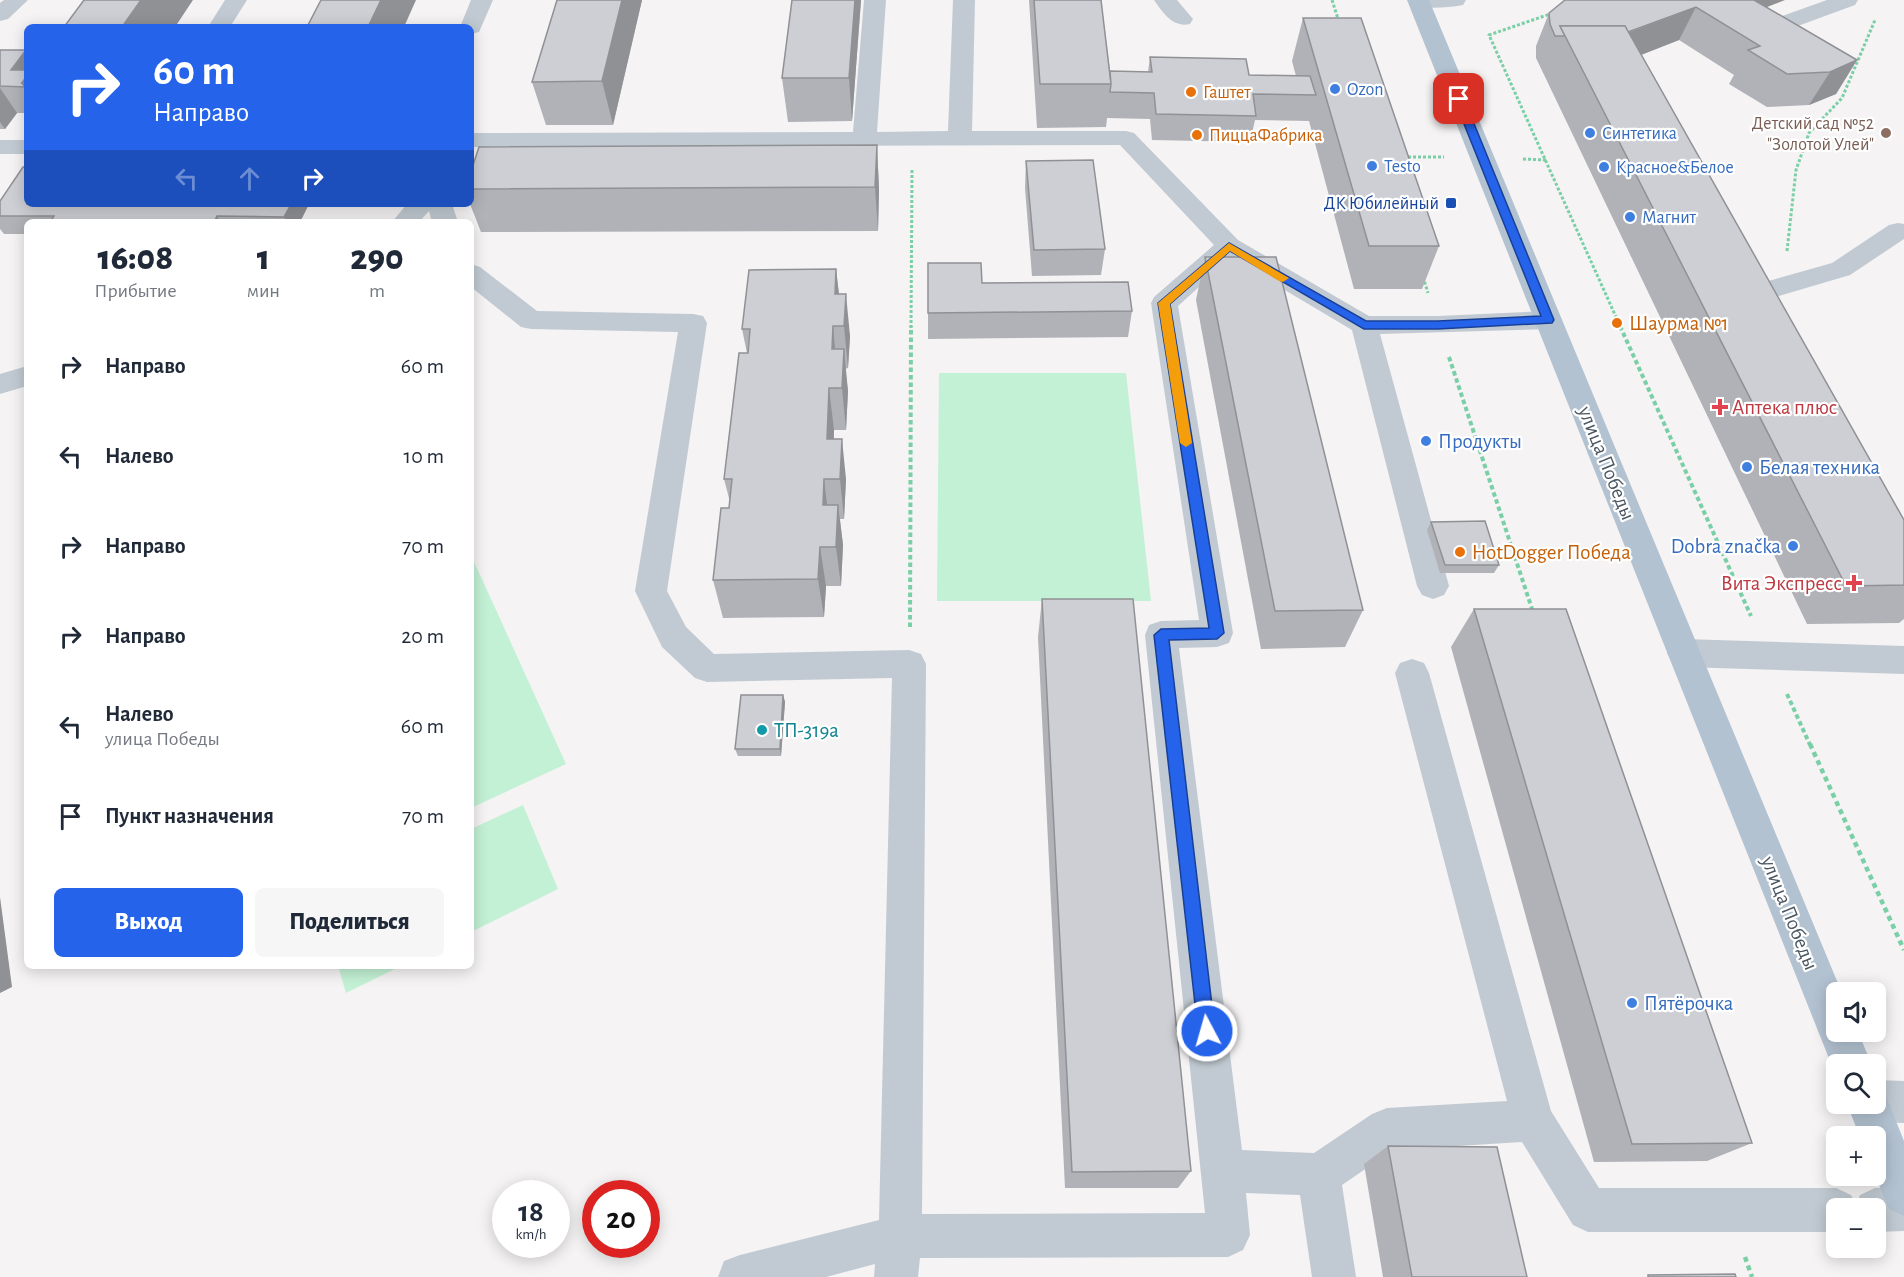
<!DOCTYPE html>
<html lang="ru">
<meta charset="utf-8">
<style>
:root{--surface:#fff;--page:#f6f6f7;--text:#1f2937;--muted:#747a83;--accent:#2563eb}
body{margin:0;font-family:"Alegreya Sans",sans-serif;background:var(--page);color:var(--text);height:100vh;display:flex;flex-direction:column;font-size:22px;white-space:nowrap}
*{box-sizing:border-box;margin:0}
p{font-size:20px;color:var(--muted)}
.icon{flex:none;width:33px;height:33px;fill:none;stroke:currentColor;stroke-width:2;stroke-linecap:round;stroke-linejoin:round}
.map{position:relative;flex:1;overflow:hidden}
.details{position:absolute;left:24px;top:219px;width:450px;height:750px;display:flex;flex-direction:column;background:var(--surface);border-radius:9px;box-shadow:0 3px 15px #0003}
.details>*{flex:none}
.guide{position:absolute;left:24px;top:24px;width:450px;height:183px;border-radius:9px;box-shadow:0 3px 15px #0003;background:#2563eb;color:#fff;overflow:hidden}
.fabs{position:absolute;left:1826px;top:982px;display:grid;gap:12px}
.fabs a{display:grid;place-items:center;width:60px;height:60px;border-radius:9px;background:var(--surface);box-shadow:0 3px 15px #0003;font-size:30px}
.speed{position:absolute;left:492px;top:1180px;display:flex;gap:12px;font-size:30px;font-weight:700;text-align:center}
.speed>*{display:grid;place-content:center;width:78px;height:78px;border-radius:50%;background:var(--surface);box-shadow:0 3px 15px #0003;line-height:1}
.speed small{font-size:15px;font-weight:400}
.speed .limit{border:9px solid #d22;background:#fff;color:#111}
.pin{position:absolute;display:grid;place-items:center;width:51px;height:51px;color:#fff;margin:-26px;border-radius:12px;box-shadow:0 3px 9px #0006}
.me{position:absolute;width:66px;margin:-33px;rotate:354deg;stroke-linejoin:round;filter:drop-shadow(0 0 4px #0008)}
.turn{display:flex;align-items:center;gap:21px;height:126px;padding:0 30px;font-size:27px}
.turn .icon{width:78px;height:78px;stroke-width:2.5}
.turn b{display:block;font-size:42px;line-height:51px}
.lanes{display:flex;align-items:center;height:57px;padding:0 30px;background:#0003;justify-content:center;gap:30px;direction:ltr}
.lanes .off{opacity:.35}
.eta{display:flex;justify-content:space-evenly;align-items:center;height:102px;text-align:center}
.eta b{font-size:36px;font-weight:800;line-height:42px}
.button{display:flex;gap:12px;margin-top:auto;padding:12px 30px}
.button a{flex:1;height:69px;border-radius:9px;background:var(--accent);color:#fff;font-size:24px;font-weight:800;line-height:69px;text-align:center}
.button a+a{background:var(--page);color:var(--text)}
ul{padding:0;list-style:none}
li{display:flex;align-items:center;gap:18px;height:90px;padding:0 30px}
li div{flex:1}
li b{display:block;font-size:22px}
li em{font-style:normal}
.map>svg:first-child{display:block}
</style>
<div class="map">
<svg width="1904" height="1277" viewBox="0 0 1904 1277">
<rect width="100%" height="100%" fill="#f5f3f3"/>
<!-- green -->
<g fill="#c3f1d5">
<polygon points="939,373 1126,373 1151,601 937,601"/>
<polygon points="471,555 566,764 471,808"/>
<polygon points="523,805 558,889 471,932 471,829"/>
<polygon points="338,966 401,966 346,993"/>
</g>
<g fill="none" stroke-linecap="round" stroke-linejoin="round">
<!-- path-far2 -->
<g stroke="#7ad0a6" stroke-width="3" stroke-dasharray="3 2" stroke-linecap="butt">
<polyline points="1332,0 1339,22"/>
<polyline points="1553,13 1489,35 1621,328"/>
<polyline points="1403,157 1444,157"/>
<polyline points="1523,159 1546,160"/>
<polyline points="1787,251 1796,170 1809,133 1842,98 1875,20"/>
<polyline points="1423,277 1428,293"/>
<polyline points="911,328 912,169"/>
</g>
<!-- path-far1 -->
<g stroke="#7ad0a6" stroke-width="4" stroke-dasharray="4.5 3" stroke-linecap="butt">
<polyline points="1620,326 1751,616"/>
<polyline points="1449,357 1533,612"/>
<polyline points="910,627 911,326"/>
<polyline points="1787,694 1810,745"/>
</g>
<!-- path -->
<g stroke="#7ad0a6" stroke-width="4.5" stroke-dasharray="5 4" stroke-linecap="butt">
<polyline points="1810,744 1904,950"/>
<polyline points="1745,1257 1752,1277"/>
</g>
<!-- minor -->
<g fill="#c1cad2" fill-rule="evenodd">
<polygon points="4,0 28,0 8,19 0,21 0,3"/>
<polygon points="225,0 247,0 230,27 208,27"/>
<polygon points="471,0 493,0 479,32 471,34 471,27 460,27"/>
<polygon points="864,0 886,0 877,132 948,131 953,0 975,0 972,131 1126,131 1134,133 1238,240 1369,316 1438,316 1548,311 1558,313 1562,320 1558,327 1548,329 1380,334 1449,586 1444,595 1433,599 1422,595 1417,586 1352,330 1231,258 1178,306 1233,633 1229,643 1217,647 1179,648 1242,1150 1314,1153 1372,1114 1387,1108 1507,1101 1395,673 1400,663 1412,659 1424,663 1429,673 1551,1111 1599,1188 1836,1188 1851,1195 1856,1205 1860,1195 1875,1188 1904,1187 1904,1231 1875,1232 1875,1209 1836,1209 1836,1232 1588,1232 1573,1225 1522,1142 1393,1150 1342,1185 1356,1277 1312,1277 1300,1195 1246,1193 1250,1235 1243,1250 1228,1257 920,1258 918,1277 874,1277 875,1264 826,1277 718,1277 724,1261 740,1255 879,1220 892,678 707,682 695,678 662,647 635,591 678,332 531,329 521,327 471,287 471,264 480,267 537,311 693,314 703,316 707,323 667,591 686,627 714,654 909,650 921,654 926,664 922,1214 1205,1213 1145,635 1149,625 1161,621 1199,620 1151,303 1154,297 1214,245 1120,145 471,147 471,133 853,132"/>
<path d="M 1154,0 L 1177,0 L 1193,19 L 1190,24 C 1173,28 1163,13 1154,0 Z"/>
<path d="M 1409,0 L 1466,0 L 1463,5 C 1447,8 1427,9 1411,6 Z"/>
<polygon points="1827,0 1858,0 1855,5 1776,34 1768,36 1760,34 1757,29 1760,24"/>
<rect x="0" y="140" width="27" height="14"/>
<polygon points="407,204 452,204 458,222 432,222 429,211 419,222 392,222"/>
<polygon points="1898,223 1904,224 1904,239 1850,275 1765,300 1729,299 1720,296 1716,290 1720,284 1729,281 1765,282 1832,263 1889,225"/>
<polygon points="27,366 27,386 0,394 0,374"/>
<polygon points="1684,639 1904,646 1904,674 1684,667 1672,663 1667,653 1672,643"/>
<polygon points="1875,1080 1904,1081 1904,1123 1875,1122 1860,1116 1856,1104 1875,1104"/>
</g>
<!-- major -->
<g fill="#b3c2d1" fill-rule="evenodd">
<polygon points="1407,0 1429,0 1842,993 1836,993 1836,1032 1858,1032 1872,1065 1836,1065 1836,1076"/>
<polygon points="1875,1086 1883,1089 1904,1141 1904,1216 1889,1209 1875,1175 1875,1137 1860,1137 1847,1104 1875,1104"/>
</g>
</g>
<!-- wall -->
<g fill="#b0b2b7">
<polygon points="642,0 613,125 546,125 532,82"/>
<polygon points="861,0 852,121 788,122 782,78"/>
<polygon points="1029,0 1101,0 1110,71 1148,72 1150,57 1249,75 1296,76 1292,61 1303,18 1439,246 1422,289 1354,289 1309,121 1255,120 1250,142 1152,140 1150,119 1107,118 1106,127 1037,128"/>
<polygon points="1565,0 1766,7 1857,60 1836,94 1809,105 1767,107 1729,84 1734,75 1679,40 1641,55 1904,520 1904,619 1899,623 1807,624 1536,58 1536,46 1549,13"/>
<polygon points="0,50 26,50 27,51 27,113 17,113 5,129 0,129"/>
<polygon points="877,145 879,189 878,231 481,232 470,204 471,204 471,171"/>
<polygon points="1026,161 1105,249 1101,275 1032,276 1025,188"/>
<polygon points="0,201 27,204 309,204 300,222 27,222 27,234 4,234 0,229"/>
<polygon points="1205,257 1363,610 1345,647 1261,649 1196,300"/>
<polygon points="836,269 839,294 850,336 848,368 845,369 848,391 846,430 834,430 834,439 846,479 844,519 840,519 843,545 841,586 826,586 824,617 723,618 713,580 729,508 730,502 724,479 747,353 742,329"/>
<polygon points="982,283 1132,311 1128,337 928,339 928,313"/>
<polygon points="1431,522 1499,565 1494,573 1440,573 1427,530"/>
<polygon points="1042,599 1191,1171 1178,1188 1065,1188 1038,637"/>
<polygon points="1474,609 1752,1143 1707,1161 1594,1162 1451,647"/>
<polygon points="783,695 785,702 781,756 738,756 735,749"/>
<polygon points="1388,1146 1527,1277 1383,1277 1364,1164"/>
</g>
<!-- shaded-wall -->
<g fill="#909195">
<polygon points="141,0 193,0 175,27 122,27"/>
<polygon points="381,0 416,0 404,27 368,27"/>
<polygon points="622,0 642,0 613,125 602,81"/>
<polygon points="855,0 861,0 852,121 849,78"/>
<polygon points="1734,0 1785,0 1723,24"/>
<polygon points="1696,7 1679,40 1605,69 1620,36"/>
<polygon points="26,50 27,51 27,83 11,70"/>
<polygon points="1857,60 1836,94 1809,105 1830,72"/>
<polygon points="0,88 17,113 5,129 0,122"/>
<polygon points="877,145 879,189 878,231 875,187"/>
<polygon points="291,204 309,204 300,222 287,222 284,217"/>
<polygon points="217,216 220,222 214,222"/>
<polygon points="836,269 841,312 835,294"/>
<polygon points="846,294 850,336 848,368 844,326"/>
<polygon points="833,326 837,369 836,391 832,349"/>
<polygon points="844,349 848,391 846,430 842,388"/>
<polygon points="829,388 834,430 832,480 827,439"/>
<polygon points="842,439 846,479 844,519 840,479"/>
<polygon points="824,479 829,520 823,505"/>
<polygon points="838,505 843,545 841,586 836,547"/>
<polygon points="820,547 826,586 824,617 818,579"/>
<polygon points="783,695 785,702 781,756 780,749"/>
<polygon points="0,897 12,987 0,993"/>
</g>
<!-- building -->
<g fill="#cdcfd5" stroke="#909195" stroke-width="1.5">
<polygon points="84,0 141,0 122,27 64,27"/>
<polygon points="321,0 381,0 368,27 307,27"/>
<polygon points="557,0 622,0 602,81 532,82"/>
<polygon points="792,0 855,0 849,78 782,78"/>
<polygon points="1034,0 1101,0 1111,84 1040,84"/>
<polygon points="1565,0 1754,0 1857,60 1830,72 1787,74 1748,50 1760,46 1696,7 1628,32 1625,26 1560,26 1565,36 1555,36 1550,24 1549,13"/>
<polygon points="1303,18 1361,18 1439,246 1369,246"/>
<polygon points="1560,26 1625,26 1904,520 1904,585 1846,586"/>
<polygon points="0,50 26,50 11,70 27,70 27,76 22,83 25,87 0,86"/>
<polygon points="1150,57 1246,59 1249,75 1310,76 1316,95 1253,94 1256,116 1156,114 1154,93 1110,92 1111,84 1110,71 1152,72"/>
<polygon points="27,76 27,83 22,83"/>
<polygon points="877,145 875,187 471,189 471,171 479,147"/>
<polygon points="1093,160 1105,249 1034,250 1026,161"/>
<polygon points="23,167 27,167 27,204 291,204 284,217 217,216 214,222 50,222 54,216 0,216 0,201"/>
<polygon points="1205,257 1276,257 1363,610 1275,611"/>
<polygon points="928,263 981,263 982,283 1128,282 1132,311 928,313"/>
<polygon points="836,269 835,294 846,294 844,326 833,326 832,349 844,349 842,388 829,388 827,439 842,439 840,479 824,479 823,505 838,505 836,547 820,547 818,579 713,580 721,508 729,508 732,479 724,479 739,353 748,353 750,329 742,329 749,270"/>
<polygon points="1485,521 1499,565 1445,565 1431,522"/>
<polygon points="1042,599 1133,599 1191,1171 1072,1172"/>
<polygon points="1474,609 1566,609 1752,1143 1632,1144"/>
<polygon points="741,695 783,695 780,749 735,749"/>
<polygon points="1388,1146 1497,1147 1527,1277 1412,1277"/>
<polygon points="1735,1274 1736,1277 1648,1277 1648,1275"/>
</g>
<!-- route -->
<polygon fill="#2563eb" stroke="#184099" stroke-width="1.5" points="1459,96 1464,99 1554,320 1552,323 1438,329 1364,329 1230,251 1170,304 1224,633 1217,639 1169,640 1215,1031 1212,1037 1207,1039 1201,1037 1198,1031 1154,635 1161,629 1209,628 1158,303 1229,243 1366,321 1438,321 1541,316 1454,99"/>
<!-- slow -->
<polygon fill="#f59e0b" points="1229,243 1289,278 1283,282 1279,281 1230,251 1170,304 1192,443 1186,447 1180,443 1158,303"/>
<!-- markers -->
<g fill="#3f7fe0" stroke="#fff" stroke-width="2">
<circle cx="1335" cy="89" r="6"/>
<circle cx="1590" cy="133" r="6"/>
<circle cx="1372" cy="166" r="6"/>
<circle cx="1604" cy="167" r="6"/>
<circle cx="1630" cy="217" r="6"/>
<circle cx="1426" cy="441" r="6"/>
<circle cx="1747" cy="467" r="6"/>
<circle cx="1793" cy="546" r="6"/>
<circle cx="1632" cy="1003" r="6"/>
</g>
<g fill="#e8710a" stroke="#fff" stroke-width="2">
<circle cx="1191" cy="92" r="6"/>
<circle cx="1197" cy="135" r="6"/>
<circle cx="1617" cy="323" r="6"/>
<circle cx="1460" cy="552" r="6"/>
</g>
<circle fill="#8d6e63" stroke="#fff" stroke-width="2" cx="1886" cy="133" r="6"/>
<rect fill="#1a4fb4" stroke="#fff" stroke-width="2" x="1445" y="197" width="12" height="12" rx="3"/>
<g fill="#e0444e" stroke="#fff" stroke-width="2">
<path d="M1717 398h6v6h6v6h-6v6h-6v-6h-6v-6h6z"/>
<path d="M1851 574h6v6h6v6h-6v6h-6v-6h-6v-6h6z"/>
</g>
<circle fill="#0f9aa8" stroke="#fff" stroke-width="2" cx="762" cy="730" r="6"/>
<g text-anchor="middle" stroke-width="4.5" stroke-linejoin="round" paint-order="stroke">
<!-- far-shop labels -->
<g font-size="18" fill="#366cbe" stroke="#fff" text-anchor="start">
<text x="1347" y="95">Ozon</text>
<text x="1602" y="139">Синтетика</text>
<text x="1384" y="172">Testo</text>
<text x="1616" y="173">Красное&amp;Белое</text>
<text x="1642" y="223">Магнит</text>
</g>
<!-- far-food labels -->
<g font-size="18" fill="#c56008" stroke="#fff" text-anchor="start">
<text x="1203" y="98">Гаштет</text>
<text x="1209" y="141">ПиццаФабрика</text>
</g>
<!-- far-education labels -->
<g font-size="18" fill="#785e54" stroke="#fff" text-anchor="end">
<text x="1874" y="129">Детский сад №52<tspan x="1874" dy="21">"Золотой Улей"</tspan></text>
</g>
<!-- far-transit labels -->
<g font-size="18" fill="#164399" stroke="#fff" text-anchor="end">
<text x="1439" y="209">ДК Юбилейный</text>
</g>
<!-- food labels -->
<g font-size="21" fill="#c56008" stroke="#fff" text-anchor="start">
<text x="1629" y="330">Шаурма №1</text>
<text x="1472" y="559">HotDogger Победа</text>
</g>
<!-- health labels -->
<g font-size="21" fill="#be3a42" stroke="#fff" text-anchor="start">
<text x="1732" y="414">Аптека плюс</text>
<text x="1842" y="590" text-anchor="end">Вита Экспресс</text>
</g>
<!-- shop labels -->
<g font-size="21" fill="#366cbe" stroke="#fff" text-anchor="start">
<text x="1438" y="448">Продукты</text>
<text x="1759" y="474">Белая техника</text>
<text x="1781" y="553" text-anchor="end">Dobra značka</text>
<text x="1644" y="1010">Пятёрочка</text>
</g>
<!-- street labels -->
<g font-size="21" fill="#4a5661" stroke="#fff">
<text transform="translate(1607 463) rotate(68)" y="7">улица Победы</text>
<text transform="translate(1790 913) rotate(68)" y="7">улица Победы</text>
</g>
<!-- culture labels -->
<g font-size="21" fill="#0d838f" stroke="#fff" text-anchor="start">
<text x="774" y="737">ТП-319а</text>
</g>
</g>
</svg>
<div class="fabs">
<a><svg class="icon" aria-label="sound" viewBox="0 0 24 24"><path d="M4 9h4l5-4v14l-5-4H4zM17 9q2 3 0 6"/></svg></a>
<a><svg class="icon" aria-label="search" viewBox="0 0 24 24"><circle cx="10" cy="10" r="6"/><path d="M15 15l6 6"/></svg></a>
<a>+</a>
<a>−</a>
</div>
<div class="speed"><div>18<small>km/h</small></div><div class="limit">20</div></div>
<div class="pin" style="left:1459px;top:99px;background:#d93025"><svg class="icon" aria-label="arrive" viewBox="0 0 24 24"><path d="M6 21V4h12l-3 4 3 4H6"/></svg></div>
<svg class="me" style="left:1207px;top:1031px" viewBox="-20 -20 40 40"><circle r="17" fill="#2563eb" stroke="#fff" stroke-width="3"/><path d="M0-11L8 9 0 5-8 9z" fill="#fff"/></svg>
<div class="guide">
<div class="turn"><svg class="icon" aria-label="right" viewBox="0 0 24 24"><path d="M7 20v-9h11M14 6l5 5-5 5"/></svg><div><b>60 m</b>Направо</div></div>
<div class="lanes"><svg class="icon off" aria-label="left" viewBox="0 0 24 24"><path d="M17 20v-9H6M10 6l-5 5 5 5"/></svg><svg class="icon off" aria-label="ahead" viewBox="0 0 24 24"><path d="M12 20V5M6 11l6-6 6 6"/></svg><svg class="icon" aria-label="right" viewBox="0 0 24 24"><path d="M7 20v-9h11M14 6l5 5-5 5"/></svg></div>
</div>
<section class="details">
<div class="eta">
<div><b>16:08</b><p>Прибытие</p></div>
<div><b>1</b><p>мин</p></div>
<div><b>290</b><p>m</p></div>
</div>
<ul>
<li><svg class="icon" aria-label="right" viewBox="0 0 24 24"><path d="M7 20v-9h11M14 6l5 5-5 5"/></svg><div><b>Направо</b></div><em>60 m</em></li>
<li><svg class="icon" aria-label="left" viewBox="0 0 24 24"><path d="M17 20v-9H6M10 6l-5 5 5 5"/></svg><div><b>Налево</b></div><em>10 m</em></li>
<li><svg class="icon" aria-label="right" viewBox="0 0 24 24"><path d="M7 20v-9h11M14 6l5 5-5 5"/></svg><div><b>Направо</b></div><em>70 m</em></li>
<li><svg class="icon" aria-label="right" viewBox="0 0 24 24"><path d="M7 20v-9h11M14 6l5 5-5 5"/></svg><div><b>Направо</b></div><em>20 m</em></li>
<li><svg class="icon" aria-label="left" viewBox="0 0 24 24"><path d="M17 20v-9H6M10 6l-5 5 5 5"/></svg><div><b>Налево</b><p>улица Победы</p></div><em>60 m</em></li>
<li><svg class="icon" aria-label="arrive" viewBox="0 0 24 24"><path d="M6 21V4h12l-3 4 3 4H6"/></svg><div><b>Пункт назначения</b></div><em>70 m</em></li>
</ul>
<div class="button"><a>Выход</a><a>Поделиться</a></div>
</section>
</div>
